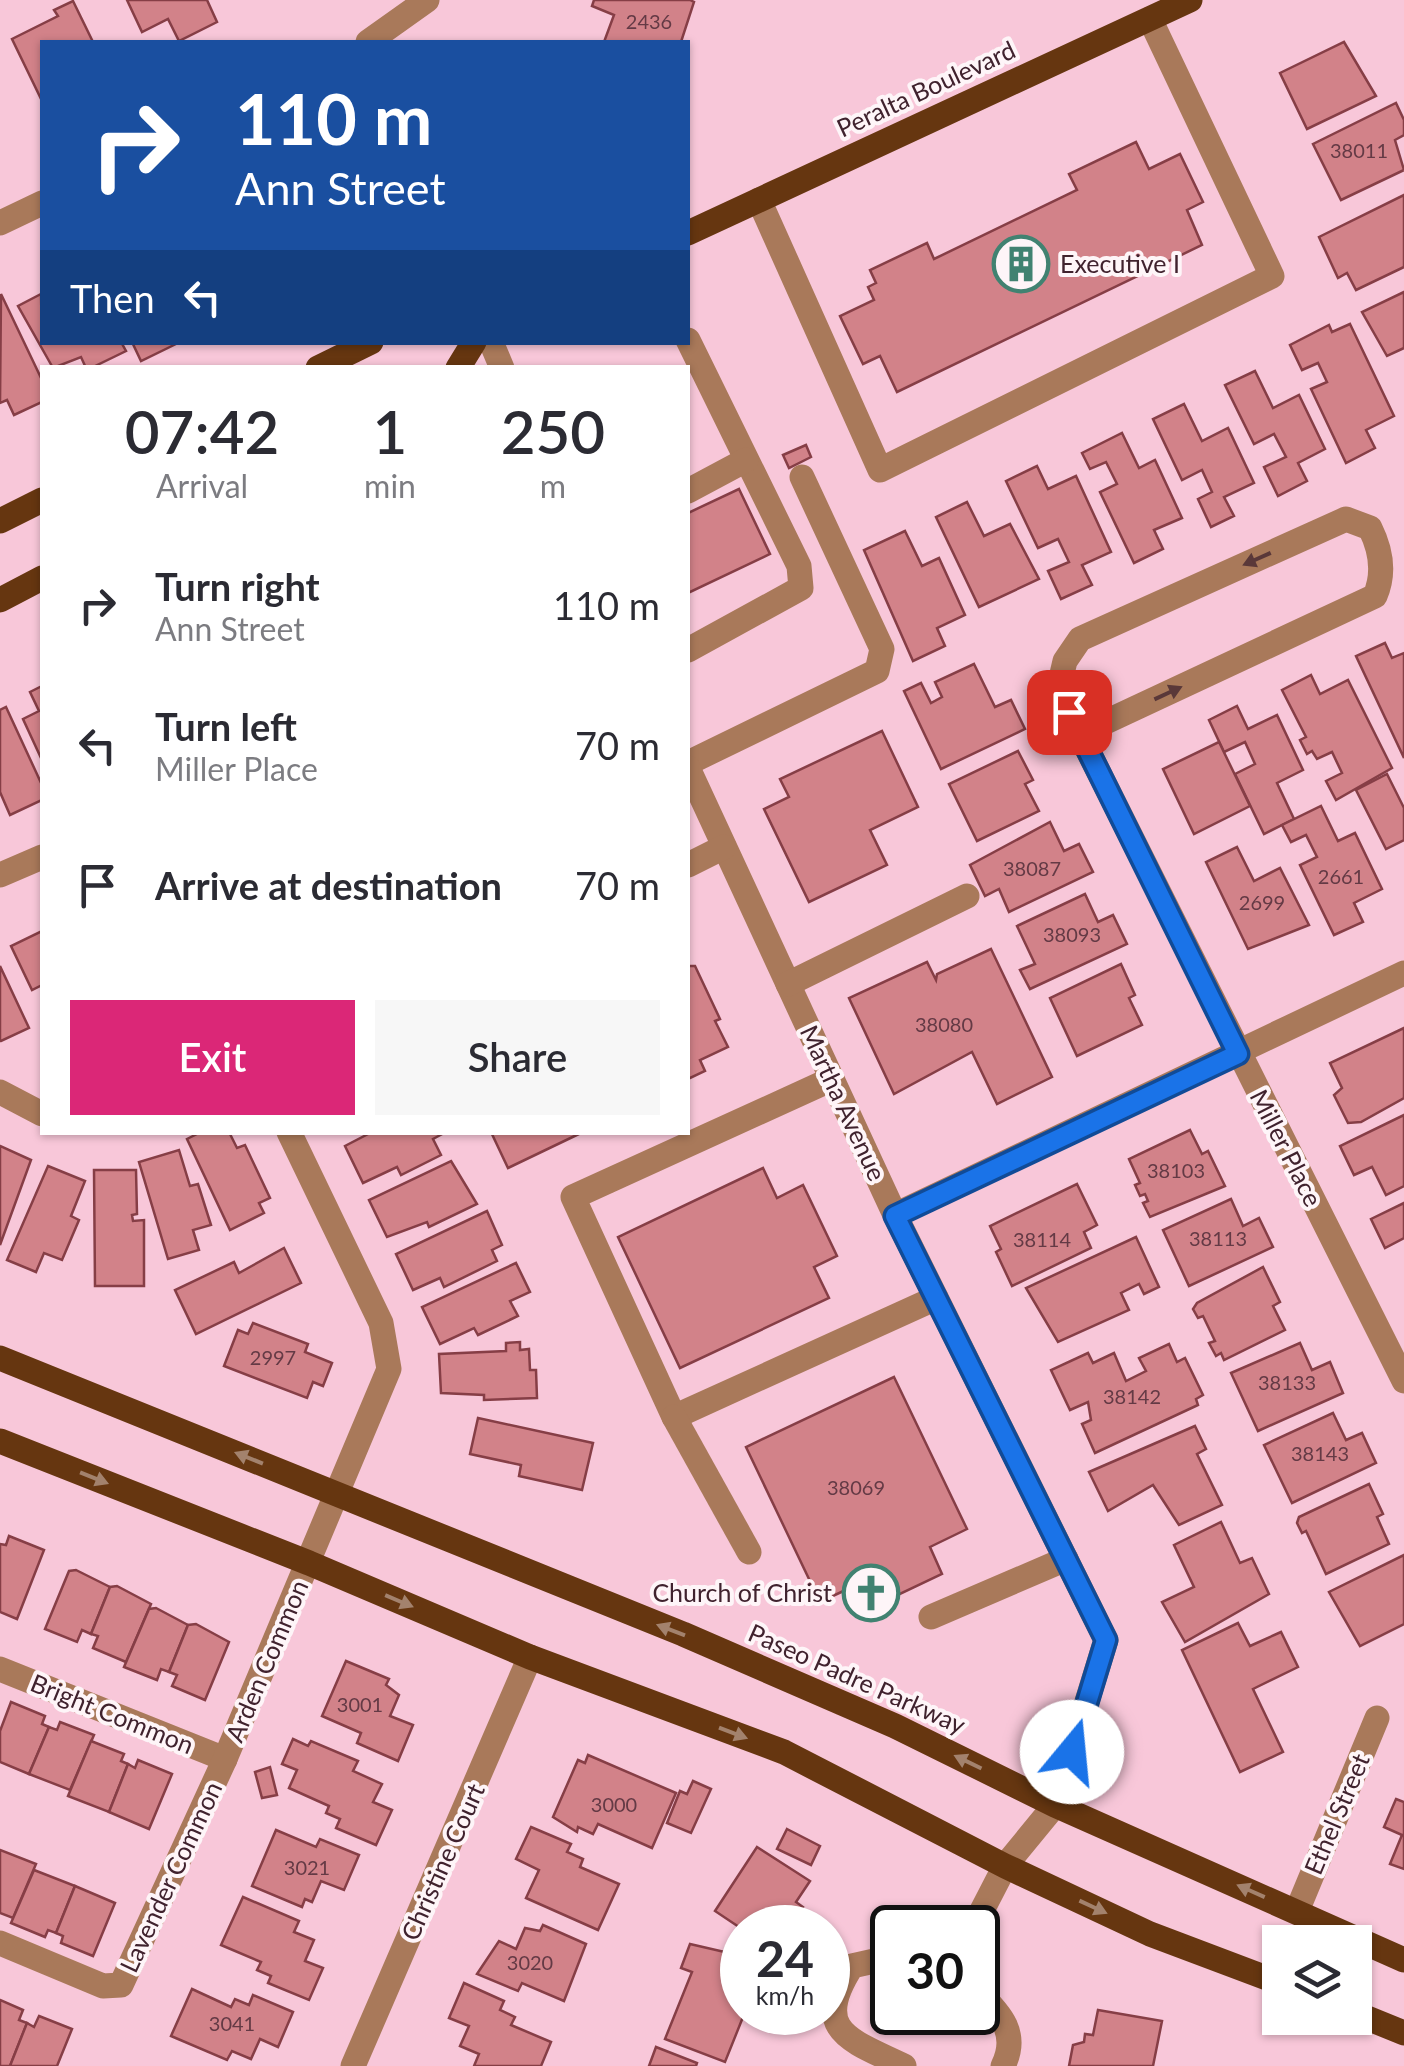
<!DOCTYPE html>
<style>
:root{--surface:#fff;--page:#f7f7f7;--text:#2b2b33;--muted:#7c7c81;--accent:#db2777}
body{margin:0;font-family:Lato,sans-serif;background:var(--page);color:var(--text);height:100vh;display:flex;flex-direction:column;font-size:38px;white-space:nowrap}
*{box-sizing:border-box;margin:0}
p{font-size:32px;color:var(--muted)}
.icon{flex:none;width:55px;height:55px;fill:none;stroke:currentColor;stroke-width:2;stroke-linecap:round;stroke-linejoin:round}
.map{position:relative;flex:1;overflow:hidden}
.drawer{position:absolute;left:40px;top:365px;width:650px;height:770px;display:flex;flex-direction:column;background:var(--surface);border-radius:0px;box-shadow:0 2px 8px #0004}
.drawer>*{flex:none}
.guide{position:absolute;left:40px;top:40px;width:650px;height:305px;border-radius:0px;box-shadow:0 2px 8px #0004;background:#1a4fa0;color:#fff;overflow:hidden}
.fabs{position:absolute;left:1262px;top:1925px;display:grid;gap:20px}
.fabs a{display:grid;place-items:center;width:110px;height:110px;border-radius:0px;background:var(--surface);box-shadow:0 2px 8px #0004;font-size:50px}
.speed{position:absolute;left:720px;top:1905px;display:flex;gap:20px;font-size:50px;font-weight:700;text-align:center}
.speed>*{display:grid;place-content:center;width:130px;height:130px;border-radius:50%;background:var(--surface);box-shadow:0 2px 8px #0004;line-height:1}
.speed small{font-size:25px;font-weight:400}
.speed .limit{border:5px solid #111;border-radius:15px;background:#fff;color:#111}
.pin{position:absolute;display:grid;place-items:center;width:85px;height:85px;color:#fff;margin:-42px;border-radius:20px;box-shadow:0 5px 15px #0006}
.me{position:absolute;width:110px;margin:-55px;rotate:17deg;stroke-linejoin:round;filter:drop-shadow(0 0 8px #0008)}
.turn{display:flex;align-items:center;gap:35px;height:210px;padding:0 30px;font-size:45px}
.turn .icon{width:130px;height:130px;stroke-width:2.5}
.turn b{display:block;font-size:70px;line-height:85px}
.then{display:flex;align-items:center;height:95px;padding:0 30px;background:#0003;gap:20px;font-size:38px}
.eta{display:flex;justify-content:space-evenly;align-items:center;height:170px;text-align:center}
.eta b{font-size:60px;font-weight:600;line-height:70px}
.action{display:flex;gap:20px;margin-top:auto;padding:20px 30px}
.action a{flex:1;height:115px;border-radius:0px;background:var(--accent);color:#fff;font-size:40px;font-weight:600;line-height:115px;text-align:center}
.action a+a{background:var(--page);color:var(--text)}
ul{padding:0;list-style:none}
li{display:flex;align-items:center;gap:30px;height:140px;padding:0 30px}
li div{flex:1}
li b{display:block;font-size:38px}
li em{font-style:normal}
.map>svg:first-child{display:block}
</style>
<div class="map">
<svg width="1404" height="2066" viewBox="0 0 1404 2066">
<rect width="100%" height="100%" fill="#f8c7d9"/>
<!-- building -->
<g fill="#d28289" stroke="#863e46" stroke-width="2.5">
<polygon points="127,0 207,0 217,22 179,41 168,19 142,32"/>
<polygon points="594,0 690,0 694,2 681,42 604,42 614,15 592,6"/>
<polygon points="73,1 93,42 42,42 42,101 12,39 58,16 54,10"/>
<polygon points="1344,42 1376,96 1307,129 1280,73"/>
<polygon points="1396,103 1404,120 1404,135 1395,140 1404,170 1341,200 1313,144"/>
<polygon points="1136,142 1149,169 1180,154 1203,202 1187,210 1202,245 897,392 880,356 863,364 840,316 874,300 868,287 876,283 870,270 927,243 934,259 1077,190 1069,174"/>
<polygon points="1404,195 1404,267 1356,290 1347,273 1338,278 1319,237"/>
<polygon points="1404,292 1404,348 1387,356 1362,312"/>
<polygon points="1,294 42,380 42,402 14,415 7,400 0,403"/>
<polygon points="41,294 42,342 121,342 126,351 91,368 86,368 81,357 53,368 18,306"/>
<polygon points="1350,324 1394,416 1366,430 1375,448 1346,463 1311,389 1327,382 1318,363 1302,370 1290,345 1329,325 1332,332"/>
<polygon points="132,342 177,342 178,343 141,361"/>
<polygon points="1255,371 1273,408 1299,395 1325,449 1298,463 1307,481 1278,496 1264,467 1286,457 1274,434 1254,444 1225,385"/>
<polygon points="1184,404 1202,441 1228,428 1254,483 1224,497 1234,516 1211,527 1198,499 1212,492 1202,470 1182,480 1153,419"/>
<polygon points="1122,433 1139,468 1155,460 1182,518 1154,530 1163,549 1134,563 1100,492 1117,484 1106,462 1090,469 1082,453"/>
<polygon points="806,445 811,457 789,468 783,455"/>
<polygon points="1037,466 1048,489 1076,476 1111,552 1082,565 1092,585 1061,599 1048,571 1069,562 1058,539 1038,548 1006,481"/>
<polygon points="739,489 770,554 688,593 688,513"/>
<polygon points="967,502 984,536 1010,524 1039,579 979,607 936,517"/>
<polygon points="905,531 922,566 939,558 965,615 937,628 945,646 913,661 864,550"/>
<polygon points="1385,643 1392,658 1404,653 1404,758 1356,656"/>
<polygon points="974,664 995,707 1011,700 1025,729 941,769 904,691 921,683 931,703 942,697 935,682"/>
<polygon points="1311,675 1320,694 1348,680 1392,768 1336,800 1326,781 1342,773 1332,752 1317,759 1312,751 1307,754 1300,740 1306,737 1282,690"/>
<polygon points="42,686 42,758 41,758 23,719 39,711 30,692"/>
<polygon points="1237,706 1248,729 1277,715 1303,770 1277,783 1294,819 1264,834 1235,774 1255,764 1245,742 1224,752 1209,720"/>
<polygon points="6,707 42,785 42,800 10,815 0,792 0,710"/>
<polygon points="882,731 918,807 870,830 887,865 809,902 764,809 789,797 780,779"/>
<polygon points="1219,742 1250,806 1194,834 1163,769"/>
<polygon points="1018,751 1033,780 1025,784 1039,811 977,841 949,784"/>
<polygon points="1387,774 1404,808 1404,840 1386,849 1356,790"/>
<polygon points="1321,806 1338,841 1355,833 1382,889 1354,903 1363,922 1334,935 1300,865 1317,857 1306,835 1291,842 1282,825"/>
<polygon points="1050,822 1064,851 1079,844 1093,872 1009,912 999,889 985,896 970,865"/>
<polygon points="1237,847 1254,881 1280,868 1309,925 1248,949 1206,862"/>
<polygon points="1085,894 1098,922 1113,915 1127,944 1030,989 1020,970 1035,964 1017,926"/>
<polygon points="42,931 42,985 32,990 11,946"/>
<polygon points="991,949 1052,1077 997,1104 972,1052 894,1094 849,998 927,962 936,980 937,974"/>
<polygon points="1121,964 1135,995 1129,998 1142,1025 1077,1056 1050,998"/>
<polygon points="0,966 29,1028 1,1041 0,1040"/>
<polygon points="688,966 695,966 720,1019 715,1021 728,1047 700,1060 705,1071 688,1079"/>
<polygon points="1404,1028 1404,1098 1361,1122 1348,1123 1334,1095 1342,1088 1330,1063"/>
<polygon points="1404,1115 1404,1186 1386,1195 1372,1167 1354,1175 1340,1146"/>
<polygon points="1190,1130 1202,1154 1208,1151 1225,1186 1150,1217 1143,1203 1148,1201 1145,1194 1140,1196 1135,1185 1140,1183 1129,1159"/>
<polygon points="201,1132 229,1132 237,1148 245,1145 270,1198 259,1203 264,1213 230,1230 187,1139"/>
<polygon points="372,1132 446,1132 433,1139 441,1155 401,1175 397,1167 363,1183 345,1146"/>
<polygon points="491,1132 583,1132 508,1168"/>
<polygon points="0,1146 31,1160 0,1245"/>
<polygon points="179,1150 190,1186 198,1184 211,1225 193,1230 199,1250 168,1259 139,1162"/>
<polygon points="451,1161 477,1204 429,1227 427,1222 387,1237 369,1200"/>
<polygon points="48,1166 85,1181 71,1216 79,1220 62,1260 44,1253 36,1272 7,1260"/>
<polygon points="763,1168 777,1198 803,1185 837,1256 814,1267 829,1298 680,1368 618,1237"/>
<polygon points="94,1170 136,1170 137,1214 132,1215 133,1221 144,1220 144,1286 95,1286"/>
<polygon points="1077,1184 1097,1225 1084,1232 1091,1248 1012,1286 996,1252 1001,1249 990,1226"/>
<polygon points="1231,1199 1243,1226 1259,1218 1273,1247 1189,1286 1163,1230"/>
<polygon points="1404,1203 1404,1238 1385,1248 1371,1219"/>
<polygon points="487,1211 502,1245 492,1250 497,1261 444,1287 440,1278 413,1290 396,1254"/>
<polygon points="1136,1237 1159,1287 1144,1294 1139,1284 1121,1293 1129,1310 1058,1342 1026,1288"/>
<polygon points="284,1248 301,1283 196,1334 175,1290 234,1262 239,1273"/>
<polygon points="516,1263 530,1292 510,1301 518,1316 478,1335 474,1328 440,1344 422,1307"/>
<polygon points="1263,1267 1280,1302 1273,1306 1285,1330 1224,1360 1221,1353 1216,1356 1209,1343 1215,1341 1203,1316 1198,1318 1193,1309 1197,1303"/>
<polygon points="253,1323 308,1344 305,1352 332,1363 323,1386 313,1382 307,1398 224,1366 238,1330 248,1334"/>
<polygon points="520,1342 520,1350 529,1349 530,1370 536,1370 537,1398 484,1400 484,1395 441,1393 439,1354 506,1351 506,1343"/>
<polygon points="1300,1343 1312,1370 1330,1362 1343,1393 1258,1431 1231,1373"/>
<polygon points="1169,1344 1177,1362 1185,1358 1203,1395 1196,1399 1198,1405 1095,1453 1082,1424 1091,1420 1088,1402 1070,1410 1051,1370 1088,1353 1093,1363 1114,1353 1126,1381 1146,1371 1139,1358"/>
<polygon points="894,1377 967,1529 930,1547 942,1574 864,1611 852,1587 820,1602 746,1447"/>
<polygon points="1333,1413 1346,1440 1362,1433 1376,1463 1292,1503 1264,1445"/>
<polygon points="478,1418 593,1443 582,1490 519,1476 521,1465 470,1454"/>
<polygon points="1195,1426 1206,1449 1197,1454 1222,1505 1179,1525 1153,1485 1108,1511 1089,1472"/>
<polygon points="1369,1484 1383,1514 1377,1517 1389,1544 1326,1574 1306,1531 1302,1533 1297,1523 1299,1517"/>
<polygon points="1221,1522 1240,1563 1252,1558 1269,1594 1185,1642 1162,1602 1194,1587 1174,1545"/>
<polygon points="9,1536 44,1550 17,1619 0,1612 0,1544 6,1545"/>
<polygon points="1404,1555 1404,1624 1360,1646 1329,1592"/>
<polygon points="76,1570 110,1587 91,1634 82,1630 77,1642 45,1629 69,1571"/>
<polygon points="117,1586 151,1604 126,1662 93,1648 98,1636 91,1634 110,1587"/>
<polygon points="156,1608 188,1625 169,1672 161,1669 157,1680 124,1667 149,1609"/>
<polygon points="1238,1623 1250,1646 1281,1632 1298,1667 1253,1689 1283,1752 1240,1772 1182,1650"/>
<polygon points="196,1624 229,1642 205,1700 172,1686 177,1675 169,1672 188,1625"/>
<polygon points="346,1661 389,1679 386,1685 399,1695 390,1716 413,1725 398,1761 357,1743 361,1733 322,1716"/>
<polygon points="11,1702 45,1716 42,1724 49,1727 29,1774 0,1762 0,1731"/>
<polygon points="60,1722 94,1735 70,1790 29,1774 49,1727 57,1730"/>
<polygon points="293,1739 308,1746 311,1741 358,1761 353,1771 382,1784 373,1802 392,1810 376,1845 336,1828 340,1819 326,1813 329,1806 289,1788 297,1770 282,1764"/>
<polygon points="91,1741 124,1754 121,1761 128,1764 109,1812 68,1796"/>
<polygon points="588,1755 676,1793 652,1848 598,1824 593,1834 578,1827 577,1832 553,1817 578,1760 585,1763"/>
<polygon points="138,1760 172,1774 149,1829 109,1812 128,1764 135,1768"/>
<polygon points="270,1767 277,1795 262,1798 255,1772"/>
<polygon points="693,1781 711,1789 691,1833 667,1823 680,1791 687,1794"/>
<polygon points="1396,1799 1404,1802 1404,1869 1390,1864 1402,1835 1384,1827"/>
<polygon points="531,1827 571,1844 567,1852 583,1859 580,1867 619,1884 598,1930 526,1898 539,1870 516,1859"/>
<polygon points="787,1829 820,1846 811,1865 777,1849"/>
<polygon points="276,1830 316,1847 320,1839 359,1855 344,1890 321,1881 312,1902 305,1899 302,1907 252,1886"/>
<polygon points="757,1847 810,1881 796,1902 803,1907 799,1914 805,1918 799,1928 742,1929 715,1911"/>
<polygon points="0,1850 36,1864 13,1918 0,1913"/>
<polygon points="34,1870 75,1886 56,1933 48,1930 45,1937 11,1923"/>
<polygon points="75,1886 115,1903 93,1956 61,1943 63,1936 56,1933"/>
<polygon points="243,1897 299,1921 294,1932 314,1940 305,1961 323,1968 309,2000 268,1983 271,1976 257,1970 261,1962 221,1945"/>
<polygon points="543,1925 586,1944 564,2001 522,1983 518,1991 477,1974 499,1941 516,1949 525,1928 540,1931"/>
<polygon points="690,1944 742,1956 745,2012 725,2062 665,2039 692,1972 681,1968"/>
<polygon points="464,1983 504,2001 500,2010 515,2017 511,2025 551,2042 541,2066 474,2066 479,2054 460,2046 469,2026 449,2018"/>
<polygon points="192,1989 231,2007 235,1999 249,2005 253,1995 293,2012 278,2047 260,2039 251,2059 232,2051 227,2060 171,2036"/>
<polygon points="0,2000 23,2010 19,2020 27,2023 10,2066 0,2066"/>
<polygon points="1098,2010 1162,2021 1153,2066 1069,2066 1073,2045 1084,2042 1085,2034 1093,2035"/>
<polygon points="39,2016 72,2029 57,2066 10,2066 27,2023 34,2027"/>
<polygon points="656,2047 697,2063 696,2066 649,2066"/>
</g>
<g fill="none" stroke-linecap="round" stroke-linejoin="round">
<!-- minor -->
<g stroke="#a9795a" stroke-width="25">
<polyline points="368,42 427,0"/>
<polyline points="759,200 880,470 1272,276 1150,19"/>
<polyline points="0,223 42,203"/>
<polyline points="688,340 799,566 801,588 688,650"/>
<polyline points="491,342 502,368"/>
<polyline points="688,491 746,460"/>
<path d="M 1080,734 L 1375,596 C 1385,573 1381,550 1370,528 L 1346,519 L 1080,639 L 1065,661 L 1058,691 L 1404,1381"/>
<polyline points="688,763 877,671 882,649 802,477"/>
<polyline points="688,768 895,1215 1106,1640 1055,1805 1005,1866 973,1928"/>
<polyline points="688,865 724,847"/>
<polyline points="0,875 42,857"/>
<polyline points="788,984 967,896"/>
<polyline points="832,1079 573,1197 674,1417 936,1298"/>
<polyline points="0,1092 42,1114"/>
<polyline points="895,1215 1404,973"/>
<polyline points="674,1417 749,1552"/>
<polyline points="931,1617 1066,1559"/>
<polyline points="0,1669 225,1759"/>
<polyline points="1297,1911 1377,1718"/>
<polyline points="0,1943 103,1986 121,1985 225,1759 389,1369 381,1323 289,1132"/>
<path d="M 892,1957 L 852,1966 C 810,2031 850,2040 904,2066"/>
<path d="M 978,1992 C 1001,2014 1019,2034 1003,2066"/>
<polyline points="353,2066 530,1657"/>
</g>
<!-- major -->
<g stroke="#663610" stroke-width="25">
<polyline points="688,233 1190,0"/>
<polyline points="318,368 371,342"/>
<polyline points="458,368 474,342"/>
<polyline points="0,521 42,500"/>
<polyline points="0,600 42,578"/>
<polyline points="0,1358 683,1634 895,1726 1055,1805 1404,1960"/>
<polyline points="0,1441 309,1563 530,1657 784,1752 1005,1866 1150,1934 1280,1983"/>
<polyline points="1355,2013 1404,2033"/>
</g>
</g>
<!-- one-way arrows -->
<defs><path id="oneway-solid" d="M-6-.8H1V-3.2L6.5 0L1 3.2V.8H-6Z" transform="scale(2.5)"/></defs>
<g fill="#5a3839">
<use href="#oneway-solid" transform="translate(1257 559) rotate(156)"/>
<use href="#oneway-solid" transform="translate(1168 693) rotate(-25)"/>
</g>
<g fill="#a3826d">
<use href="#oneway-solid" transform="translate(249 1458) rotate(-158)"/>
<use href="#oneway-solid" transform="translate(94 1478) rotate(22)"/>
<use href="#oneway-solid" transform="translate(399 1601) rotate(23)"/>
<use href="#oneway-solid" transform="translate(671 1630) rotate(-159)"/>
<use href="#oneway-solid" transform="translate(733 1733) rotate(21)"/>
<use href="#oneway-solid" transform="translate(968 1762) rotate(-154)"/>
<use href="#oneway-solid" transform="translate(1251 1891) rotate(-156)"/>
<use href="#oneway-solid" transform="translate(1093 1907) rotate(25)"/>
</g>
<g fill="none" stroke-linecap="round" stroke-linejoin="round">
<!-- route casing -->
<g stroke="#114b97" stroke-width="25">
<polyline id="route" points="1069,712 1238,1054 895,1216 1106,1640 1072,1752"/>
</g>
<!-- route -->
<use href="#route" stroke="#1a73e8" stroke-width="18"/>
</g>
<!-- icons -->
<defs>
<g id="building-ring" transform="scale(2.875)"><circle r="9.5" fill="#fef5f8" stroke="#418271" stroke-width="1.5"/><path d="M-4-6H4V6H1V3H-1V6H-4ZM-2.5-4.3h1.7v1.8h-1.7ZM.8-4.3h1.7v1.8H.8ZM-2.5-1h1.7V.8h-1.7ZM.8-1h1.7V.8H.8Z" fill="#418271"/></g>
<g id="church-ring" transform="scale(2.875)"><circle r="9.5" fill="#fef5f8" stroke="#418271" stroke-width="1.5"/><path d="M-1.2-6h2.4v3.5h3.3v2.4h-3.3V6h-2.4V-.1h-3.3v-2.4h3.3Z" fill="#418271"/></g>
</defs>
<g fill-rule="evenodd">
<use href="#building-ring" x="1021" y="264"/>
<use href="#church-ring" x="871" y="1593"/>
</g>
<g text-anchor="middle" stroke-width="8" stroke-linejoin="round" paint-order="stroke">
<!-- number labels -->
<g font-size="20" fill="#643a45">
<text x="649" y="29">2436</text>
<text x="1359" y="158">38011</text>
<text x="1032" y="876">38087</text>
<text x="1341" y="884">2661</text>
<text x="1262" y="910">2699</text>
<text x="1072" y="942">38093</text>
<text x="944" y="1032">38080</text>
<text x="1176" y="1178">38103</text>
<text x="1218" y="1246">38113</text>
<text x="1042" y="1247">38114</text>
<text x="273" y="1365">2997</text>
<text x="1287" y="1390">38133</text>
<text x="1132" y="1404">38142</text>
<text x="1320" y="1461">38143</text>
<text x="856" y="1495">38069</text>
<text x="360" y="1712">3001</text>
<text x="614" y="1812">3000</text>
<text x="307" y="1875">3021</text>
<text x="530" y="1970">3020</text>
<text x="232" y="2031">3041</text>
</g>
<!-- street labels -->
<g font-size="25" fill="#40222e" stroke="#fef5f8">
<text transform="translate(926 89) rotate(-25)" y="9">Peralta Boulevard</text>
<text transform="translate(843 1103) rotate(65)" y="9">Martha Avenue</text>
<text transform="translate(1286 1148) rotate(63)" y="9">Miller Place</text>
<text transform="translate(267 1661) rotate(-67)" y="9">Arden Common</text>
<text transform="translate(857 1679) rotate(24)" y="9">Paseo Padre Parkway</text>
<text transform="translate(112 1714) rotate(22)" y="9">Bright Common</text>
<text transform="translate(1337 1814) rotate(-67)" y="9">Ethel Street</text>
<text transform="translate(443 1862) rotate(-66)" y="9">Christine Court</text>
<text transform="translate(171 1877) rotate(-65)" y="9">Lavender Common</text>
</g>
<!-- poi labels -->
<g font-size="25" fill="#40222e" stroke="#fef5f8" text-anchor="start">
<text x="1060" y="273">Executive I</text>
<text x="832" y="1602" text-anchor="end">Church of Christ</text>
</g>
</g>
</svg>
<div class="fabs">
<a><svg class="icon" aria-label="layers" viewBox="0 0 24 24"><path d="M12 4l9 5-9 5-9-5zM3 14l9 5 9-5"/></svg></a>
</div>
<div class="speed"><div>24<small>km/h</small></div><div class="limit">30</div></div>
<div class="pin" style="left:1069px;top:712px;background:#d93025"><svg class="icon" aria-label="arrive" viewBox="0 0 24 24"><path d="M6 21V4h12l-3 4 3 4H6"/></svg></div>
<svg class="me" style="left:1072px;top:1752px" viewBox="-20 -20 40 40"><circle r="19" fill="#fff"/><path d="M0-13L10 11 0 6-10 11z" fill="#1a73e8"/></svg>
<div class="guide">
<div class="turn"><svg class="icon" aria-label="right" viewBox="0 0 24 24"><path d="M7 20v-9h11M14 6l5 5-5 5"/></svg><div><b>110 m</b>Ann Street</div></div>
<div class="then">Then<svg class="icon" aria-label="left" viewBox="0 0 24 24"><path d="M17 20v-9H6M10 6l-5 5 5 5"/></svg></div>
</div>
<section class="drawer">
<div class="eta">
<div><b>07:42</b><p>Arrival</p></div>
<div><b>1</b><p>min</p></div>
<div><b>250</b><p>m</p></div>
</div>
<ul>
<li><svg class="icon" aria-label="right" viewBox="0 0 24 24"><path d="M7 20v-9h11M14 6l5 5-5 5"/></svg><div><b>Turn right</b><p>Ann Street</p></div><em>110 m</em></li>
<li><svg class="icon" aria-label="left" viewBox="0 0 24 24"><path d="M17 20v-9H6M10 6l-5 5 5 5"/></svg><div><b>Turn left</b><p>Miller Place</p></div><em>70 m</em></li>
<li><svg class="icon" aria-label="arrive" viewBox="0 0 24 24"><path d="M6 21V4h12l-3 4 3 4H6"/></svg><div><b>Arrive at destination</b></div><em>70 m</em></li>
</ul>
<div class="action"><a>Exit</a><a>Share</a></div>
</section>
</div>
